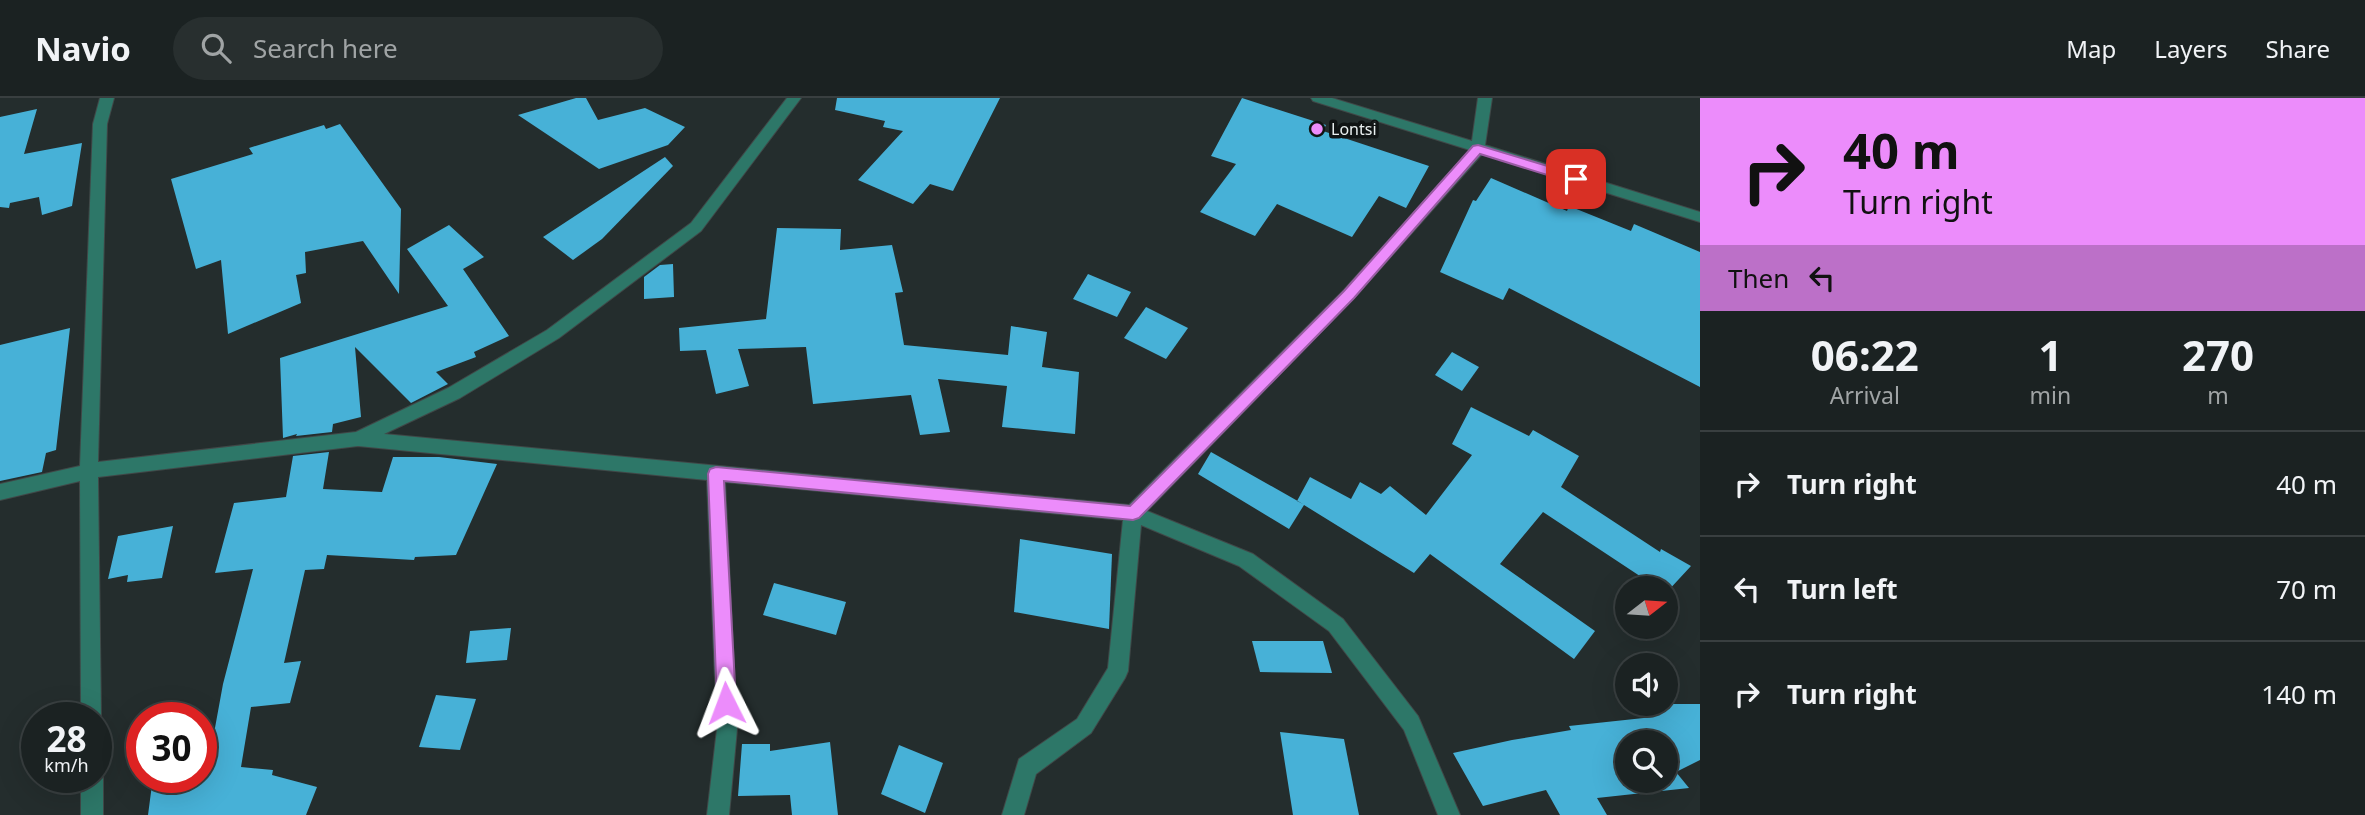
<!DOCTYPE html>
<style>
:root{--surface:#1b2222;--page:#282f2f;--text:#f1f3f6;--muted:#a0a4a5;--line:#393f40}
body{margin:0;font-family:"Noto Sans",sans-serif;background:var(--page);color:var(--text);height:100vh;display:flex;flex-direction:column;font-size:26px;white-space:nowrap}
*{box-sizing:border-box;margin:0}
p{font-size:23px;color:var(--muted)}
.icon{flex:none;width:38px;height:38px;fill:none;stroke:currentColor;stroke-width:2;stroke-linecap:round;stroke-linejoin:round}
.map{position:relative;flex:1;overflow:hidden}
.sheet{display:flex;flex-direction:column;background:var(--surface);width:665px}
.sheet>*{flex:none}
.hud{background:#ec8cfb;color:#111;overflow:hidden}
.needle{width:46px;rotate:73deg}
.tools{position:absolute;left:1615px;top:478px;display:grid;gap:14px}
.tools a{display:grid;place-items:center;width:63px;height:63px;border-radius:50%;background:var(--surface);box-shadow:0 7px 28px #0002,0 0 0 2px var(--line);font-size:35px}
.speed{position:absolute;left:21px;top:604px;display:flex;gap:14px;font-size:35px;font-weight:700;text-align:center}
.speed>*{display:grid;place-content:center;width:91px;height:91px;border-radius:50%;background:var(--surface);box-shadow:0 7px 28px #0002,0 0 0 2px var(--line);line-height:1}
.speed small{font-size:18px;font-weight:400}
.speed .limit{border:10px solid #d22;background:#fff;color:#111}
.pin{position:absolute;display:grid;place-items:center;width:60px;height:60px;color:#fff;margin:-30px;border-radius:14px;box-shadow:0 4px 10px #0006}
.me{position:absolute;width:77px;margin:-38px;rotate:357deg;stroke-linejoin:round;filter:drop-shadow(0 0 5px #0008)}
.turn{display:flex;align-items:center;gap:24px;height:147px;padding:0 28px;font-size:32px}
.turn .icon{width:91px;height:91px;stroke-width:2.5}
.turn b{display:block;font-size:49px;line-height:60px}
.then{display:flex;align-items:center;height:66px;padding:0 28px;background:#0003;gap:14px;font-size:26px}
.eta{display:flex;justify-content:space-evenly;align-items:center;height:119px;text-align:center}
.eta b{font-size:42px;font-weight:700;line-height:49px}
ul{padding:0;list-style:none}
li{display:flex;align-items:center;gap:21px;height:105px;padding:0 28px;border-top:2px solid var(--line)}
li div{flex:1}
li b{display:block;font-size:26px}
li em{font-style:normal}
header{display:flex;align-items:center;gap:42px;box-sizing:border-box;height:98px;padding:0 35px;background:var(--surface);border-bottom:2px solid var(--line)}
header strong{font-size:33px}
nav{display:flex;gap:38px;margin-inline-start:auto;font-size:24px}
.search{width:490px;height:63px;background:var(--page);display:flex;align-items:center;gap:18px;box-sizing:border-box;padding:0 24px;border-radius:38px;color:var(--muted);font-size:26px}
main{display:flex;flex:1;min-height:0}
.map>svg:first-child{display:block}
</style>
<header>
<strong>Navio</strong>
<div class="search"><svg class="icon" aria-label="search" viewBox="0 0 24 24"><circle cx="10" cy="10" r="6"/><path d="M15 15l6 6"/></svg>Search here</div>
<nav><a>Map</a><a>Layers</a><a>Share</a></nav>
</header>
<main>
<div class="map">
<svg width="1700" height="717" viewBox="0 0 1700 717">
<rect width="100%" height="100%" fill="#242d2d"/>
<!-- building -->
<g fill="#47b1d7" fill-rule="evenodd">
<polygon points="576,0 586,0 598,22 645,10 685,29 668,47 599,71 518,17"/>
<polygon points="837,0 1000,0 953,93 930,86 913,106 858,82 903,33 883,29 885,23 835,12"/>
<polygon points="1242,0 1326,27 1323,33 1429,68 1406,110 1379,98 1352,139 1277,106 1255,138 1200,114 1236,66 1211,58"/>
<polygon points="37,11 24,56 82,45 72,108 42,117 39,99 10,105 9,110 0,109 0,19"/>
<polygon points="340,26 401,111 399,196 363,143 305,154 306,175 296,177 301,205 228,236 221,162 196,171 171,81 253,56 249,50 324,27 326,31"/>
<polygon points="665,59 673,68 602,141 573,162 543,139"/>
<polygon points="1491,80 1567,113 1569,108 1631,133 1634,126 1700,154 1700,289 1509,190 1503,202 1440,174 1473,102 1476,103"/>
<polygon points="449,127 484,159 463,171 509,238 474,254 476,259 436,274 448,286 411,305 355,249 361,319 333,326 332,334 296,338 297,336 283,340 280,260 448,208 407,151"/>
<polygon points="777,130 841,131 840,152 892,147 903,194 895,195 904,247 1008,257 1011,228 1047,234 1042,269 1079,274 1075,336 1002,329 1007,288 938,281 950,334 920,337 911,297 813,306 806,249 738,251 749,288 716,296 706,252 680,253 679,230 766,221"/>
<polygon points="673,166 674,199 644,201 644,179 660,167"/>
<polygon points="1088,176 1131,194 1117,219 1073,201"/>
<polygon points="1146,209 1188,230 1166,261 1124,240"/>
<polygon points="70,230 56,352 46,355 42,374 0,383 0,247"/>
<polygon points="1452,254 1479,269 1462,293 1435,277"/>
<polygon points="1471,309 1529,338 1533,332 1579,358 1561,389 1660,454 1661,451 1691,468 1666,495 1666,490 1658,490 1543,414 1500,466 1595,533 1574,561 1430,456 1414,475 1304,407 1289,431 1198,376 1211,354 1303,406 1297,403 1310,379 1351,401 1360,384 1381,396 1390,388 1426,417 1472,357 1452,346"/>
<polygon points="329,354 323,391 382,394 393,359 439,359 497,366 456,457 415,459 414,462 327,457 324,471 305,472 284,565 301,563 290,605 251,609 241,669 273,672 272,677 317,689 306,717 148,717 153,679 206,679 223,586 253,471 215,475 234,405 286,399 293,358"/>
<polygon points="173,428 162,480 127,484 128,477 108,481 118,438"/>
<polygon points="1020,441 1112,456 1109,531 1014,514"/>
<polygon points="774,485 846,504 836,537 763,517"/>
<polygon points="511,530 507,562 466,565 470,533"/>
<polygon points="1252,543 1323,543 1332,575 1260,574"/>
<polygon points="436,597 476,601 460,652 419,649"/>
<path d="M 1634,606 L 1700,606 L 1700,662 L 1676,674 L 1689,690 L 1597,700 L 1607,717 L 1560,717 L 1546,692 L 1483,708 L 1453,655 L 1512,642 L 1571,632 L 1569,628 L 1653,619 ZM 1628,644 L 1666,644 L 1666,682 L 1628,682 Z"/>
<polygon points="1280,634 1344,641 1359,717 1293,717"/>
<polygon points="830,644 838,717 792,717 790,697 738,698 742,646 770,646 770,653"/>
<polygon points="899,647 943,665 925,715 881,696"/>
</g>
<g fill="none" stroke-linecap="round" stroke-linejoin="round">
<!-- minor casing -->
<g stroke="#404848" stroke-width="2">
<g id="minor">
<polygon points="100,0 114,0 107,26 98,364 356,334 448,290 547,232 691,125 787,0 801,0 701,133 559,240 460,300 384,336 1129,407 1344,192 1470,52 1313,3 1311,0 1332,0 1472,43 1478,0 1492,0 1485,47 1700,114 1700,124 1482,56 1354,200 1147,413 1253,456 1343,521 1418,618 1460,717 1438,717 1404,632 1329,533 1239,468 1141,427 1128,573 1125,580 1091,635 1036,676 1024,717 1002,717 1019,661 1077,621 1108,570 1123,422 725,384 737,631 729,717 707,717 717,631 707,382 358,348 98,379 101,620 96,628 96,620 81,620 80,383 0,402 0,386 80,368 93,26"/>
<polygon points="96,670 103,679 103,717 81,717 81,679 96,679"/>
</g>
</g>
<!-- minor -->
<use href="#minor" fill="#2d7768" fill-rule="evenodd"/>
</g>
<!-- route -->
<polygon fill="#ec8cfb" stroke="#995ba3" stroke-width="2" points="1478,47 1581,78 1583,81 1576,86 1480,56 1354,200 1139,420 1133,422 724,383 736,605 733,611 726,614 720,611 717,605 708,376 710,371 716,369 1130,408 1344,193 1473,48"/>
<!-- markers -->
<circle fill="#ec8cfb" stroke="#101414" stroke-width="2.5" cx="1317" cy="31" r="7"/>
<g text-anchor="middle" stroke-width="7" stroke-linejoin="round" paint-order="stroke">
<!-- far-poi labels -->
<g font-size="16" fill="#eaf0f0" stroke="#101414" text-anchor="start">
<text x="1331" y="37">Lontsi</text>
</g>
</g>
</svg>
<div class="tools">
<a><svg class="needle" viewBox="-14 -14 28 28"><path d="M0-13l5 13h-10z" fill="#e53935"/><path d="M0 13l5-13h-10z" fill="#a0a4a5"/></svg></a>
<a><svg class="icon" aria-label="sound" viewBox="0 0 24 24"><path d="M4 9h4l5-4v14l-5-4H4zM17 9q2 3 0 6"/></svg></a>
<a><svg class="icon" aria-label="search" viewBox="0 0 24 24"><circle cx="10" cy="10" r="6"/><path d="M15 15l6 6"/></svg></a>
</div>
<div class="speed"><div>28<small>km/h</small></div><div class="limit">30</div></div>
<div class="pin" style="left:1576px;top:81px;background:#d93025"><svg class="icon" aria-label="arrive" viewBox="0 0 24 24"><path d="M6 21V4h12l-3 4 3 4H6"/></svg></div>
<svg class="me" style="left:726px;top:605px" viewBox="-20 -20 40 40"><path d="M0-17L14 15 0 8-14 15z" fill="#ec8cfb" stroke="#fff" stroke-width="4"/></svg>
</div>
<section class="sheet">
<div class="hud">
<div class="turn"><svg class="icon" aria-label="right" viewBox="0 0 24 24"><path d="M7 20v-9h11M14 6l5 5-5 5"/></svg><div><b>40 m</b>Turn right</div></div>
<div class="then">Then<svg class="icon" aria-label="left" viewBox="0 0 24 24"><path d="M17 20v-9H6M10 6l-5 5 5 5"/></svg></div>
</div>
<div class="eta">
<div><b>06:22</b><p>Arrival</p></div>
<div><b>1</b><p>min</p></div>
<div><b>270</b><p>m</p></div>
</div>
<ul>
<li><svg class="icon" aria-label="right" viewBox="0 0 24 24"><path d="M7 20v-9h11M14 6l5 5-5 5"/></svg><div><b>Turn right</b></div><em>40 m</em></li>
<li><svg class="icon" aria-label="left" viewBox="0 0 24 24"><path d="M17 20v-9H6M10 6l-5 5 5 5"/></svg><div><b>Turn left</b></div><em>70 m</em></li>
<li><svg class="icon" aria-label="right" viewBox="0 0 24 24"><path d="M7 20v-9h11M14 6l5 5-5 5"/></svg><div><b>Turn right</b></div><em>140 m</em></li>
</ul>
</section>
</main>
